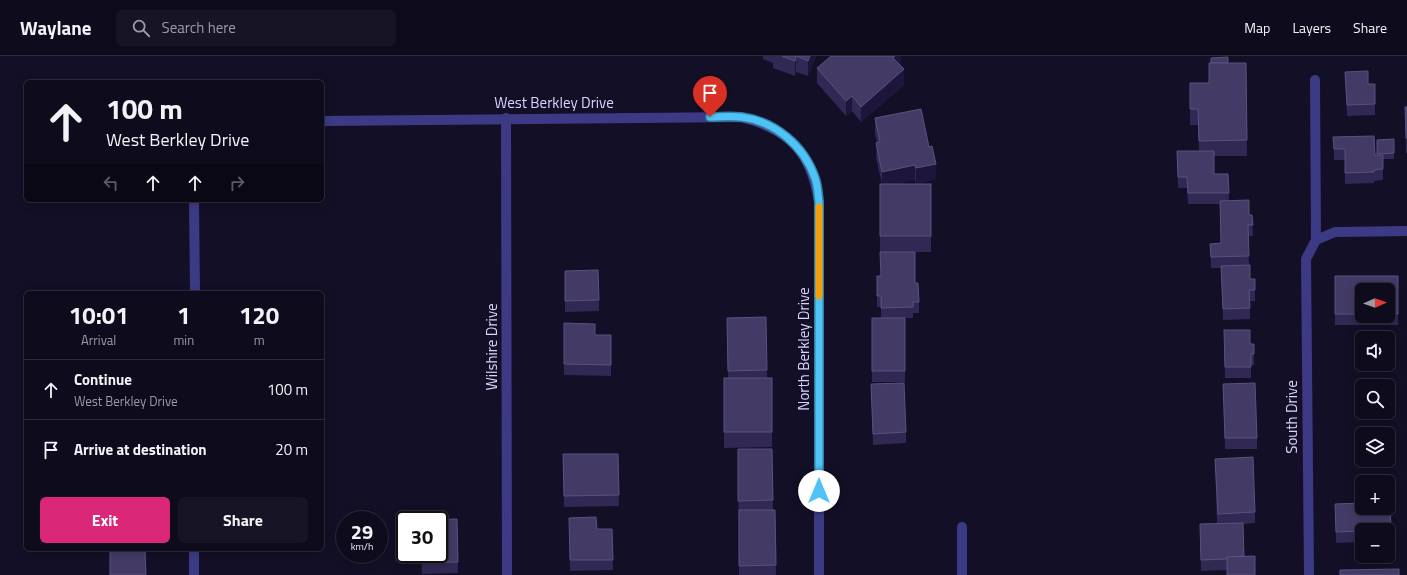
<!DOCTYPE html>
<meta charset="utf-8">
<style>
:root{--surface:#0e0b1c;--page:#171425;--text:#f1f3f6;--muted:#9b9ba3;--line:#2e2b3b;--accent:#db2777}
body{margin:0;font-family:"Titillium Web",sans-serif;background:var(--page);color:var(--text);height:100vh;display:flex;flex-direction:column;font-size:15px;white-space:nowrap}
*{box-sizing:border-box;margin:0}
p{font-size:13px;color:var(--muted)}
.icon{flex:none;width:22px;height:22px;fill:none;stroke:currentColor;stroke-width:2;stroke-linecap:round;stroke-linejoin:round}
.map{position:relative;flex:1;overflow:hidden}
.details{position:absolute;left:24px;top:235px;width:300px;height:260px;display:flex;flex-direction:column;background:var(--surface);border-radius:6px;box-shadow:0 2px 10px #0003,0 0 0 1px var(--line)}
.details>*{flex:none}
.guide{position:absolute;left:24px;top:24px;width:300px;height:122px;border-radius:6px;box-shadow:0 2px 10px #0003,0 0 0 1px var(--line);background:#0e0b1c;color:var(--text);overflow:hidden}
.needle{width:26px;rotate:88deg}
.tools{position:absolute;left:1355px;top:227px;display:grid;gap:8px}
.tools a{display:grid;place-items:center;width:40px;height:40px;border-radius:6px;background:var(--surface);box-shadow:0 2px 10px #0003,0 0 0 1px var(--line);font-size:20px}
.speed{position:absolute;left:336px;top:455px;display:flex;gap:8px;font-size:20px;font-weight:700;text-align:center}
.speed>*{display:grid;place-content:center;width:52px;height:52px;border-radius:50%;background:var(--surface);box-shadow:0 2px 10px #0003,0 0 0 1px var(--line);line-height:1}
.speed small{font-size:10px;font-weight:400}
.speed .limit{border:2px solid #111;border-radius:6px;background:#fff;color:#111}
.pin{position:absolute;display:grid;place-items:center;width:34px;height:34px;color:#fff;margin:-41px -17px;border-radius:50% 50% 50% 0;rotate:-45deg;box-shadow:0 0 4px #0007}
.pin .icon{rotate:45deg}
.me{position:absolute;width:44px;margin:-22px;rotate:0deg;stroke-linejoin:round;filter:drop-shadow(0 0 3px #0008)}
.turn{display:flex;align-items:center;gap:14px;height:84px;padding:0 16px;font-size:18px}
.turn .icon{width:52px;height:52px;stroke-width:2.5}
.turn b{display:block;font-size:28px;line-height:34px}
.lanes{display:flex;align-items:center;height:38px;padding:0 16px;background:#0003;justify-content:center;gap:20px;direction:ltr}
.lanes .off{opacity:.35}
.eta{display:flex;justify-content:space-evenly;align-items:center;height:68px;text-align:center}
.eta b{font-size:24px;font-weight:700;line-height:28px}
.cta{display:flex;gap:8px;margin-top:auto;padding:8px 16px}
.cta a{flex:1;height:46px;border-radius:6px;background:var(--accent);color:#fff;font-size:16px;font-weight:700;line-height:46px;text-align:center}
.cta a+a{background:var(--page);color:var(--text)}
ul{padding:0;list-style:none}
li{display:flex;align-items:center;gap:12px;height:60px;padding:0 16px;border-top:1px solid var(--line)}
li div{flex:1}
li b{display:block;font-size:15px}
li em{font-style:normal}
header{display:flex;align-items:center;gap:24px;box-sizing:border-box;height:56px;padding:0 20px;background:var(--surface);border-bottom:1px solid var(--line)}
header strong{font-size:19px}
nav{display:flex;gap:22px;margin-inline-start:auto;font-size:14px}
.search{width:280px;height:36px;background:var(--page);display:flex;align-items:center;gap:10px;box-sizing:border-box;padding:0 14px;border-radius:6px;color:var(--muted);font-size:15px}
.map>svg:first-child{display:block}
</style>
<header>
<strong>Waylane</strong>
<div class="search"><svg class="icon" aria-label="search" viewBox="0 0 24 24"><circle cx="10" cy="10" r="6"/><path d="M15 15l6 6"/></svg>Search here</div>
<nav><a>Map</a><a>Layers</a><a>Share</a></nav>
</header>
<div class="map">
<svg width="1407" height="519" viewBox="0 0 1407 519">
<rect width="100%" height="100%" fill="#130f26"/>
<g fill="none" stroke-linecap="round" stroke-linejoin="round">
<!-- lane -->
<g stroke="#3d3a85" stroke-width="10">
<polyline points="1315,24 1316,184"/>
<polyline points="962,519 962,471"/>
</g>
<!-- street -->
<g stroke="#3d3a85" stroke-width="10">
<polyline points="506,62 507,519"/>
<path d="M 322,65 L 741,61 C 791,74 811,96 819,146 L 819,519"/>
<polyline points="194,144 195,237"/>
<polyline points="194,493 194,519"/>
<polyline points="1309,519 1306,203 1316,184 1335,176 1407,175"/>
</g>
</g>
<!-- wall -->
<g fill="#312854" fill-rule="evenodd">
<polygon points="763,0 816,0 808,20 796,16 795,20 773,12 773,7 763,3"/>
<polygon points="901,0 901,10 904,29 861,66 852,55 846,60 817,27 817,12"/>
<polygon points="1209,7 1246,7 1247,100 1214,100 1214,118 1228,118 1229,145 1249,159 1252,159 1253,180 1248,180 1249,209 1250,223 1255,223 1255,245 1250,245 1250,263 1223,264 1221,212 1211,212 1210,188 1221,187 1220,148 1188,148 1187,132 1178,132 1177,95 1199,95 1198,69 1190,69 1190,27 1209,27"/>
<polygon points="1345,16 1368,28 1375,48 1375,59 1347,60"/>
<polygon points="1405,51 1407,51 1407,97 1406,97"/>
<polygon points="875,62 936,123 916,128 915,124 895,128 931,128 931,196 880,196 880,128 882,128 876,102 877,87 875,78"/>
<polygon points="1333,81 1375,99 1377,99 1377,84 1394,83 1394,103 1383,103 1383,124 1374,125 1374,127 1345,128 1345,104 1334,104"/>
<polygon points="565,215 599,244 599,255 565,256"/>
<path d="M 1335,220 L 1398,220 L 1398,269 L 1335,269 ZM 1362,234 L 1388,234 L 1388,260 L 1362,260 Z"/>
<polygon points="915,227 919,246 919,257 913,257 913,262 905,262 905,326 872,326 872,262 881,262 881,251 877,251 877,240"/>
<polygon points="766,261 767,322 772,322 772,391 724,392 724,322 728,322 727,262"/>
<polygon points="564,267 595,279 611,279 611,320 564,319"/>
<polygon points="1224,285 1250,288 1254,298 1254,309 1251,309 1251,322 1225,322"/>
<polygon points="871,328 906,376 906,387 873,389"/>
<polygon points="1223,328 1257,382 1257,393 1225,393"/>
<polygon points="738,393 772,393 773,454 775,454 776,519 739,519"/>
<polygon points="563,398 618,398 619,450 564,451"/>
<polygon points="1215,403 1255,456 1255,467 1243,468 1244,500 1255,519 1227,519 1227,514 1201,515 1200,468 1217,467"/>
<polygon points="1335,448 1391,474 1391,485 1388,485 1388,474 1362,474 1362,486 1336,487"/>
<polygon points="569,462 597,473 612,473 613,514 570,515"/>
<polygon points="457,463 458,517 422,518 421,498"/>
</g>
<!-- shaded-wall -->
<g fill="#1d163a">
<polygon points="796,0 796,16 795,20 795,5"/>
<polygon points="810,0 816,0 808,20 808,5"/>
<polygon points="895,0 901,0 901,11 893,2"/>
<polygon points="904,13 904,29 861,66 861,51"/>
<polygon points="852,40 852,55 846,60 846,45"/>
<polygon points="936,108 936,123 916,128 916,112"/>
<polygon points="915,109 915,124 882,131 882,116"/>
</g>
<!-- building -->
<g fill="#433a66" stroke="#5a527e">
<polygon points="782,0 810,0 808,5 796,0 795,5"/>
<polygon points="831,0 895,0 893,2 904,13 861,51 852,40 846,45 817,12"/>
<polygon points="1228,1 1228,7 1211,7 1211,2"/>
<polygon points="1209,7 1246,7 1247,84 1199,85 1198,53 1190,53 1190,27 1209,27"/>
<polygon points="1368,15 1368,28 1375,28 1375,48 1347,49 1345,16"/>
<polygon points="1405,51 1407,51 1407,82 1406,82"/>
<polygon points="921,53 929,91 932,90 936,108 916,112 915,109 882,116 876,87 880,86 875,62"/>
<polygon points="1374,80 1375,99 1383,99 1383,113 1374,114 1374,116 1345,117 1345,93 1334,93 1333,81"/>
<polygon points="1394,83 1394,97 1377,98 1377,84"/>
<polygon points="1177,95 1214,95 1214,118 1228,118 1229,137 1188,137 1187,121 1178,121"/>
<rect x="880" y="128" width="51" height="52"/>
<polygon points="1249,144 1249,159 1252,159 1253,169 1248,169 1249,200 1211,201 1210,188 1221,187 1220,145"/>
<polygon points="880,196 915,196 915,227 918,227 919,246 913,246 913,251 881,252 881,240 877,240 877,220 881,220"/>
<polygon points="1250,209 1250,223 1255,223 1255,234 1249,234 1250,252 1223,253 1221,210"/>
<polygon points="598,214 599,244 565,245 565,215"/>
<polygon points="1335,220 1398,220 1398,258 1388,258 1388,234 1362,234 1362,258 1335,258"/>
<polygon points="766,261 767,314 728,315 727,262"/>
<rect x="872" y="262" width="33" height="53"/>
<polygon points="564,267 595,268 595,279 611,279 611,309 564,308"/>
<polygon points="1224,274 1250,274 1250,288 1254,288 1254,298 1251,298 1251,311 1225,311"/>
<rect x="724" y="322" width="48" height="54"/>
<polygon points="904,327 906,376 873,378 871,328"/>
<polygon points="1255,327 1257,382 1225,382 1223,328"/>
<polygon points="738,393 772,393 773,444 738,445"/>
<polygon points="563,398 618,398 619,439 564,440"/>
<polygon points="1253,401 1255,456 1218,458 1215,403"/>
<polygon points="1388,446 1390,446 1391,474 1362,474 1362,475 1336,476 1335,448 1362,447 1362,452 1388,452"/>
<polygon points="739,454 775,454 776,509 739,510"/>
<polygon points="596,461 597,473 612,473 613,504 570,504 569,462"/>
<polygon points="457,463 458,506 422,507 422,498 439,498 439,464 421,464"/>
<polygon points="1243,467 1244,500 1227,501 1227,503 1201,504 1200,468"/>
<polygon points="110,493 145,493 146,519 110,519"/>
<polygon points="1255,500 1255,519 1227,519 1227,501"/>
<polygon points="1399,513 1399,519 1340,519 1340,514"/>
</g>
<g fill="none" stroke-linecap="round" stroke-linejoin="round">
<!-- route casing -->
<g stroke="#337fa1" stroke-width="10">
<path id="route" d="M 710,61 C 720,61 731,60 741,61 C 775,65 804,90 815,122 C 818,130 818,139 819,146 L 819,435"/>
</g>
<!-- route -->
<use href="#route" stroke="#4fc3f7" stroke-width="7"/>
<!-- slow -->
<polyline stroke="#f59e0b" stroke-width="7" points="819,151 819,240"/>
</g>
<g text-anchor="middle" stroke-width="4" stroke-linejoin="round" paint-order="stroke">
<!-- street labels -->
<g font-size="15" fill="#d9d4ff" stroke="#130f26">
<text x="554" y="52">West Berkley Drive</text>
<text transform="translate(492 291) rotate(-90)" y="5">Wilshire Drive</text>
<text transform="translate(804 293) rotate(-90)" y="5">North Berkley Drive</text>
<text transform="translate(1292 361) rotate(-90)" y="5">South Drive</text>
</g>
</g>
</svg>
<div class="tools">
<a><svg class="needle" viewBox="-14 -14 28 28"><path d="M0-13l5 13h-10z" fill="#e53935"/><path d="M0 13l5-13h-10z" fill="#9b9ba3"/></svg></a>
<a><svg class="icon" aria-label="sound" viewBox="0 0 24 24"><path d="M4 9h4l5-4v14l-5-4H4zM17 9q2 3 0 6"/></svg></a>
<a><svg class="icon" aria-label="search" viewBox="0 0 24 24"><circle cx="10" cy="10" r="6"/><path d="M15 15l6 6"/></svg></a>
<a><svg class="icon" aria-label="layers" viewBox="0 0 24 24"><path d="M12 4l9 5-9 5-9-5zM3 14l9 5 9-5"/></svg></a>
<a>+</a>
<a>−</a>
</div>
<div class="speed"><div>29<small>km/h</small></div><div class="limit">30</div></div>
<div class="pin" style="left:710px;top:61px;background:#d93025"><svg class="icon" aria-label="arrive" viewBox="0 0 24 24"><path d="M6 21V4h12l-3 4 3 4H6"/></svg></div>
<svg class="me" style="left:819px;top:435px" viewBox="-20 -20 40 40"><circle r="19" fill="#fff"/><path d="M0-13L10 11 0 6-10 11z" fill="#4fc3f7"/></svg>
<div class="guide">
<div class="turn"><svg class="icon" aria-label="ahead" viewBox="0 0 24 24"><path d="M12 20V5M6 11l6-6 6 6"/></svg><div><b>100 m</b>West Berkley Drive</div></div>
<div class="lanes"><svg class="icon off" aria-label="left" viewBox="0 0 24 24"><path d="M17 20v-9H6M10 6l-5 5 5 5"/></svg><svg class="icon" aria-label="ahead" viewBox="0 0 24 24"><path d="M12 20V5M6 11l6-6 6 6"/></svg><svg class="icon" aria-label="ahead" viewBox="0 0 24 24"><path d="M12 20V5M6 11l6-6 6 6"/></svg><svg class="icon off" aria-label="right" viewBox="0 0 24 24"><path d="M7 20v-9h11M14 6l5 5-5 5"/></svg></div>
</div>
<section class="details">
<div class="eta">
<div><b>10:01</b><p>Arrival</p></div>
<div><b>1</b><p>min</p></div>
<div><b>120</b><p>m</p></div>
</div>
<ul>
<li><svg class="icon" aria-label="ahead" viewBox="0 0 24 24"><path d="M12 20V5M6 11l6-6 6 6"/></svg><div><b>Continue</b><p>West Berkley Drive</p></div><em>100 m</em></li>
<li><svg class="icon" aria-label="arrive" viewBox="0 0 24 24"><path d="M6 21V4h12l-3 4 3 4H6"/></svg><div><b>Arrive at destination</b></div><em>20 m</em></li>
</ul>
<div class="cta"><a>Exit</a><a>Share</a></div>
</section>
</div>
